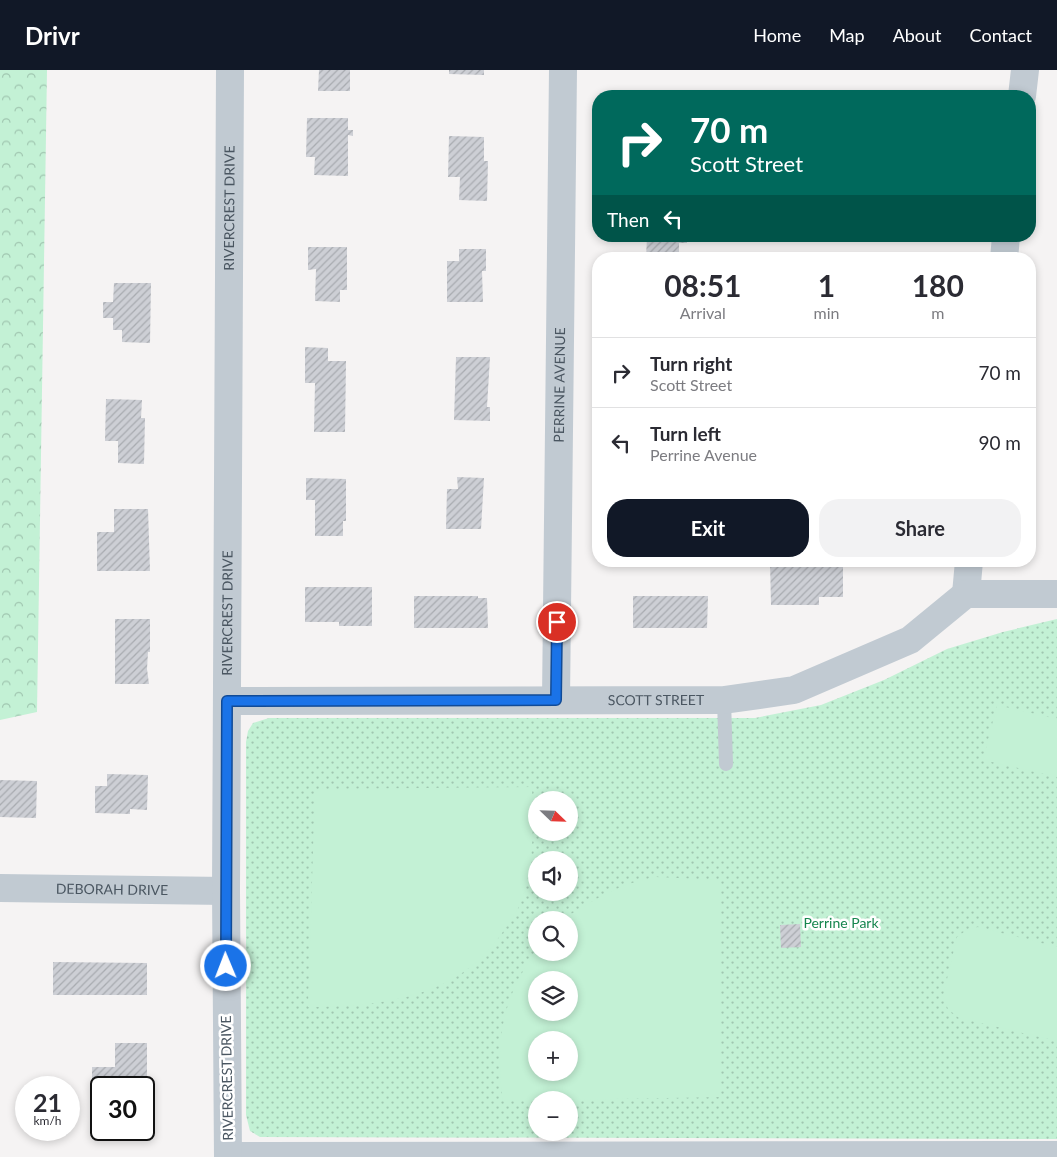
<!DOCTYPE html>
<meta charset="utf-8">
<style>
:root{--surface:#fff;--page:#f2f2f3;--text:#2b2b33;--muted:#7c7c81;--line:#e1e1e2;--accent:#111827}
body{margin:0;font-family:Lato,sans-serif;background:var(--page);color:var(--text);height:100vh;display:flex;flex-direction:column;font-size:19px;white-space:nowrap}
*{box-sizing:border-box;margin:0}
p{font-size:16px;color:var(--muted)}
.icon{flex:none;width:28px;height:28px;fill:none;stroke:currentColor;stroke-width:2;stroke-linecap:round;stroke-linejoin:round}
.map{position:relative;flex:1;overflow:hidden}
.drawer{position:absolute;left:592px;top:182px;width:444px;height:315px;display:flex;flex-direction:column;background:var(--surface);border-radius:20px;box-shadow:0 2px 8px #0003}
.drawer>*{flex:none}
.banner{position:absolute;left:592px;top:20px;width:444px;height:152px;border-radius:20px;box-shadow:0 2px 8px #0003;background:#00695c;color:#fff;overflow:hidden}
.needle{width:32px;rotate:113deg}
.fabs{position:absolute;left:528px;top:721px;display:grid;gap:10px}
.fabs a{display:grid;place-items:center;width:50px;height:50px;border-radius:50%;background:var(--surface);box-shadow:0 2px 8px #0003;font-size:25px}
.speed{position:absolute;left:15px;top:1006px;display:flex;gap:10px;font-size:25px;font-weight:700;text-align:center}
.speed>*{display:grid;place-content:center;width:65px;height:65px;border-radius:50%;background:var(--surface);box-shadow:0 2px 8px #0003;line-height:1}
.speed small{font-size:12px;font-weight:400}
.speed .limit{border:2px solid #111;border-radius:8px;background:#fff;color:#111}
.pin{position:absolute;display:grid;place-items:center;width:42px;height:42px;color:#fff;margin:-21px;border:2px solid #fff;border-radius:50%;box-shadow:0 1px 5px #0007}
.me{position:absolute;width:55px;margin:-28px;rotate:359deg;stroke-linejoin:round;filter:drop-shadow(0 0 4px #0008)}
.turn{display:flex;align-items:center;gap:18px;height:105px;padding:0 15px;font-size:22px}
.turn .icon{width:65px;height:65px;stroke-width:2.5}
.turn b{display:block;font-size:35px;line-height:42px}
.then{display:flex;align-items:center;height:48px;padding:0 15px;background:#0003;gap:10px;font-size:19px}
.eta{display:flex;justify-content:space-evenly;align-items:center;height:85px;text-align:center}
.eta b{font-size:30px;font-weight:700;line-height:35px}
.action{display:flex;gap:10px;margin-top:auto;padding:10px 15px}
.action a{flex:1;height:58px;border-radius:20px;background:var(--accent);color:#fff;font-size:20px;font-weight:700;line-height:58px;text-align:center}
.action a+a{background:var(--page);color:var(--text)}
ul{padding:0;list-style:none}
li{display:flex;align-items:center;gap:15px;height:70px;padding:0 15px;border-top:1px solid var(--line)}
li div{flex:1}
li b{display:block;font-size:19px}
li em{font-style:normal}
header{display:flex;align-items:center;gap:30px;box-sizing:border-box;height:70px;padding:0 25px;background:var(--accent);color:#fff}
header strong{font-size:24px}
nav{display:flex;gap:28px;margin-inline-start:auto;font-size:18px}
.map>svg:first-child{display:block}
</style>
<header>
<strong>Drivr</strong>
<nav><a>Home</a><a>Map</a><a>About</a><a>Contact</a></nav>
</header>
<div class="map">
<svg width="1057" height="1087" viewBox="0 0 1057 1087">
<defs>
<pattern id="grass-dots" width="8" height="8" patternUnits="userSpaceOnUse" patternTransform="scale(1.25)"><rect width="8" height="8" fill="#c3f1d5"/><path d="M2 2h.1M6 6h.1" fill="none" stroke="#a0c6b0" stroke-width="1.8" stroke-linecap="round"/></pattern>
<pattern id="forest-crowns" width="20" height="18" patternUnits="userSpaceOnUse" patternTransform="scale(1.25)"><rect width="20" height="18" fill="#c3f1d5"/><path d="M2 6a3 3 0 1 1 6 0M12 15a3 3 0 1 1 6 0" fill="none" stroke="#a0c6b0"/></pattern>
<pattern id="building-hatch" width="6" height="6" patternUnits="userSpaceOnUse" patternTransform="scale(1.25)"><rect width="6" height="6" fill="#cdcfd5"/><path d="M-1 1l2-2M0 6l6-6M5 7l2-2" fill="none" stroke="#a8abb0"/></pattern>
</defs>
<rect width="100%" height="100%" fill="#f5f3f3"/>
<!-- grass -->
<path fill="url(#grass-dots)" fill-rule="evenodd" d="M 1057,549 L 1057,1069 L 260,1067 L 250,1061 L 246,1045 L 246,672 L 248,661 L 253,653 L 269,648 L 755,648 L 821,635 L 884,610 L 947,579 L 1003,562 ZM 536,730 L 569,730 L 569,762 L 536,762 ZM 536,790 L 569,790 L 569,822 L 536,822 ZM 536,850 L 569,850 L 569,882 L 536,882 ZM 536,910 L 569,910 L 569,942 L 536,942 ZM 536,970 L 569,970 L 569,1002 L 536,1002 ZM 536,1030 L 569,1030 L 569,1062 L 536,1062 Z"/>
<!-- forest -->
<polygon fill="url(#forest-crowns)" points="0,0 47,0 37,642 0,650"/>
<!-- pitch -->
<g fill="#c3f1d5" fill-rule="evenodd">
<polygon points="997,635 1057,649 1057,707 983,690"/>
<path d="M 532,717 C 533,755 535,798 520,834 C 517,842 511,850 506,857 C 462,928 385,936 308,937 L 315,719 Z"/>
<path d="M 656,807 L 721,810 L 720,1027 L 503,1031 C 495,975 501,928 536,882 L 569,882 L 569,850 L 563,850 L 565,848 C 595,829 621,813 656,807 ZM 536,910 L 569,910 L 569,942 L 536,942 ZM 536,970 L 569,970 L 569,1002 L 536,1002 Z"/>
<polygon points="978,857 1057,877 1057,971 959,948 948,939 943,926 957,867 968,859"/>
</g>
<!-- building -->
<g fill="url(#building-hatch)">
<polygon points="319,0 350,0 350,21 318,21"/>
<polygon points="449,0 484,0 484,5 449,4"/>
<polygon points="307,48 348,48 348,60 353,60 353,66 348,65 348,106 314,105 315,87 306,87"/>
<polygon points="449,66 484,67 484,91 488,91 487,131 459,130 460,107 448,107"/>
<polygon points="647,166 687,166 687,173 679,173 679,189 646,189"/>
<polygon points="308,177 347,177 347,220 340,220 340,232 315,231 316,199 308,200"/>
<polygon points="459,179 486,179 486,201 482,201 483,232 447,232 447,191 459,191"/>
<polygon points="114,213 151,213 150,273 122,272 122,260 113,260 113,248 103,248 103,232 113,232"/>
<polygon points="305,277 328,278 328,291 346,291 345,362 314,362 315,313 305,313"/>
<polygon points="456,287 490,287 487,337 490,337 490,351 454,350"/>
<polygon points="106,329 142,330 141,348 145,348 144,394 118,393 118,371 105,371"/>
<polygon points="457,407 484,408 481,459 446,459 447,419 458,419"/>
<polygon points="306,408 346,409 346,451 343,451 343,466 315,466 315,430 306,430"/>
<polygon points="114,439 148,439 150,501 97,501 97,462 114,462"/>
<polygon points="843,491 843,527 819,527 819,535 771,535 770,492"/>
<polygon points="305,517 372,517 372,556 339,556 339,552 305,552"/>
<polygon points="414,526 478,526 478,528 487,528 488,558 414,558"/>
<polygon points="633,526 708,526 707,558 633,558"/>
<polygon points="115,549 150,549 150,582 148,582 147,599 149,614 115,614"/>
<polygon points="107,704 148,705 147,740 130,739 130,744 95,743 95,716 107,716"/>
<polygon points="0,710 37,711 36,748 0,747"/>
<polygon points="800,854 801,877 781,878 780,855"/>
<polygon points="53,892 147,893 147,925 53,925"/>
<polygon points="115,973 147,973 147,1048 144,1048 144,1018 101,1018 101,1027 92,1027 92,997 115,997"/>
<rect x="32" y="1060" width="35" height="5"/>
</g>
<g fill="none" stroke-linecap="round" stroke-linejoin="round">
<!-- lane -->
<polyline stroke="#c1cad2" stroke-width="14" points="724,630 726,694"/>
<!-- street -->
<g stroke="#c1cad2" stroke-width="28">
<polyline points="1022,26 1025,0"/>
<polyline points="1004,189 1006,166"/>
<polyline points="966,524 969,491"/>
<path id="s1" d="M 556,630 L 563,0"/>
<path id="s2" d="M 227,631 L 724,630 L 794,620 L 910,570 L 966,524 L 1057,524"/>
<path id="s3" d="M 0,818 L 226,821"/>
<polyline points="228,1086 1057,1085"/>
<path id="s4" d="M 228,1087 L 226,821 L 230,0"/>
</g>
</g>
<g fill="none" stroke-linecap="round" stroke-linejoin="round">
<!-- route casing -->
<g stroke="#114b97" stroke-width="12">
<polyline id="route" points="226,896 227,631 556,630 557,552"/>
</g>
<!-- route -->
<use href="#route" stroke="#1a73e8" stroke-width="9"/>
</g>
<g text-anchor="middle" stroke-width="5" stroke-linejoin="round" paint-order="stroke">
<!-- street labels -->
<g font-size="14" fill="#4a5661" stroke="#fff">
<text dy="5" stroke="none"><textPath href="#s4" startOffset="949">RIVERCREST DRIVE</textPath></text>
<text dy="5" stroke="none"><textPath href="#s1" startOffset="315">PERRINE AVENUE</textPath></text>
<text dy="5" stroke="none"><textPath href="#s4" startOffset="544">RIVERCREST DRIVE</textPath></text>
<text dy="5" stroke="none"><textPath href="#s2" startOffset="429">SCOTT STREET</textPath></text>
<text dy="5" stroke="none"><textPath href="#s3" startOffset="112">DEBORAH DRIVE</textPath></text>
<text transform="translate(227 1008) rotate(-91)" y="5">RIVERCREST DRIVE</text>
</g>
<!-- park labels -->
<g font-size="14" fill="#17864f" stroke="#fff">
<text x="841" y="858">Perrine Park</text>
</g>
</g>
</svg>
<div class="fabs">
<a><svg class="needle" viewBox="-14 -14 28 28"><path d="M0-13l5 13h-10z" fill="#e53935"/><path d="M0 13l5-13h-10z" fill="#7c7c81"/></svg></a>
<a><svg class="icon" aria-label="sound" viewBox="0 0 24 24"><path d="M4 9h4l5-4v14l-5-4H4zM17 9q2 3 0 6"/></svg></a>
<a><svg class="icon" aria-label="search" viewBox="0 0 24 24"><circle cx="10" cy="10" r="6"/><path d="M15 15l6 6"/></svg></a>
<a><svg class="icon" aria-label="layers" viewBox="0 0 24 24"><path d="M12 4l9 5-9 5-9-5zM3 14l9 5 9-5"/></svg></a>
<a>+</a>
<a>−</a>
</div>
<div class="speed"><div>21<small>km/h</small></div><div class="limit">30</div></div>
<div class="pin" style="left:557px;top:552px;background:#d93025"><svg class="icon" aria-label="arrive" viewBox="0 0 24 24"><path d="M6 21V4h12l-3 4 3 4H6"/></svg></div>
<svg class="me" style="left:226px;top:896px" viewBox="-20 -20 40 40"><circle r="17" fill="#1a73e8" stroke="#fff" stroke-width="3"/><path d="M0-11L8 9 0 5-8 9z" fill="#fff"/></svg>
<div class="banner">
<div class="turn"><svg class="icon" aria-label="right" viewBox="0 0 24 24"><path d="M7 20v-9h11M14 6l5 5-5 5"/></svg><div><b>70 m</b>Scott Street</div></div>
<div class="then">Then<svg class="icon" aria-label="left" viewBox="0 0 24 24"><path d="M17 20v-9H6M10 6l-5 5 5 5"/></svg></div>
</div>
<section class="drawer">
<div class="eta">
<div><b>08:51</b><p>Arrival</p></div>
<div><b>1</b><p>min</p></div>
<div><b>180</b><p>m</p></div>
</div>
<ul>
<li><svg class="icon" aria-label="right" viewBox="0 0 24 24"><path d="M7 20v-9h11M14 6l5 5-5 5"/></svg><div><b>Turn right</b><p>Scott Street</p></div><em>70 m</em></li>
<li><svg class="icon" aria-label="left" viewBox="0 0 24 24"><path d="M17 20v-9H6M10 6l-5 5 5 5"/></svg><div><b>Turn left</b><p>Perrine Avenue</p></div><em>90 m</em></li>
</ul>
<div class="action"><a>Exit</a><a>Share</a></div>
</section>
</div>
